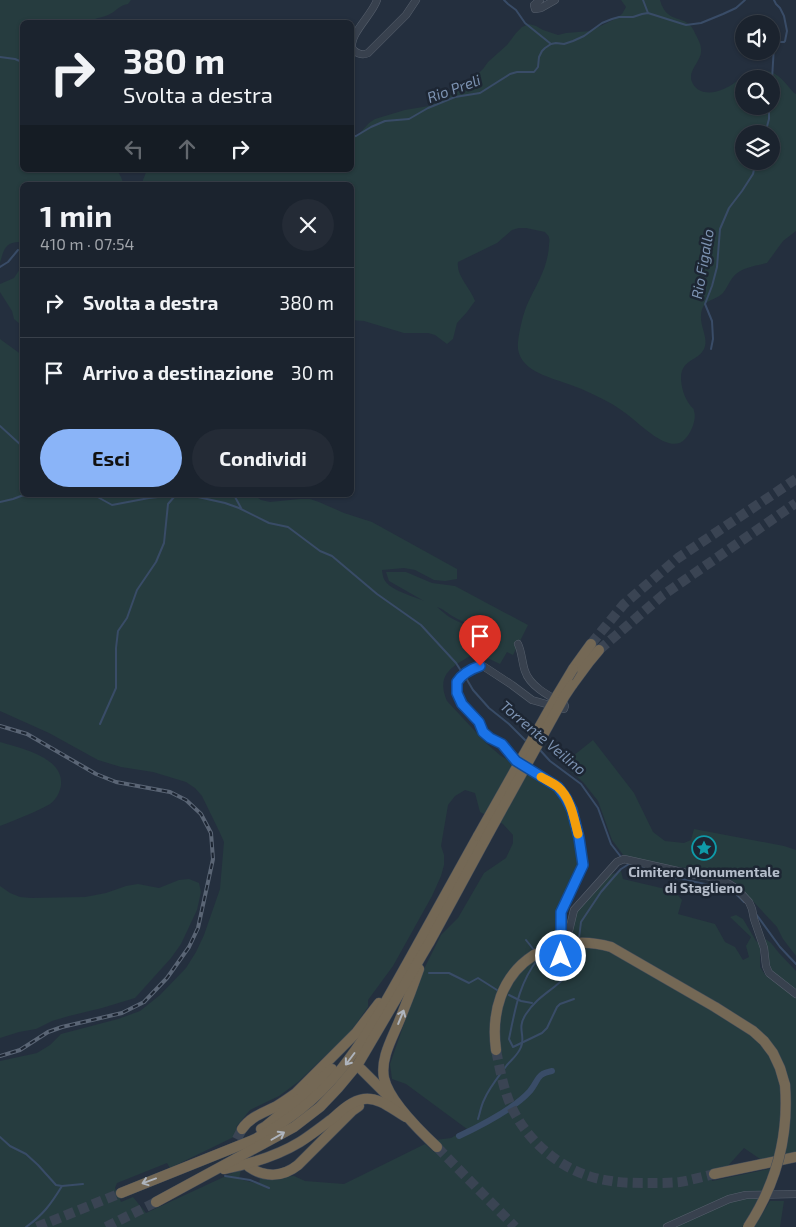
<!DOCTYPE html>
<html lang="it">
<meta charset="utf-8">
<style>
:root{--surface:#1b232e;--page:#242b36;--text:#f1f3f6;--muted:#a0a4aa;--line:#39404a;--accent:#8ab4f8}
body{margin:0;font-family:"Exo 2",sans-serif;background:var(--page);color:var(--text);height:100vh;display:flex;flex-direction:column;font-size:19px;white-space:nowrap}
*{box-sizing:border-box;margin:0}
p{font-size:16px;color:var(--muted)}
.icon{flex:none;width:28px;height:28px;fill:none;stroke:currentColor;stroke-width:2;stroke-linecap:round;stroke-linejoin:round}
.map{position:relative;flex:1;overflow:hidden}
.drawer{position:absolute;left:20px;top:182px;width:334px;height:315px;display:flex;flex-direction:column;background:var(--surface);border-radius:8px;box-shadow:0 1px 4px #0004,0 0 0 1px var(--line)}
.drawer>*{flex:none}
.hud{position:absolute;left:20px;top:20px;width:334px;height:152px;border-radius:8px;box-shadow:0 1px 4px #0004,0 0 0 1px var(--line);background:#1b232e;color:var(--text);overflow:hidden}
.fabs{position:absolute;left:735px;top:15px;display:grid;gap:10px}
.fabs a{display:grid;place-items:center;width:45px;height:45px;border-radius:50%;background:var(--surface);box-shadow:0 1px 4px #0004,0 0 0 1px var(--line);font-size:25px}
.pin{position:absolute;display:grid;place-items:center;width:42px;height:42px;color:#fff;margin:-51px -21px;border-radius:50% 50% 50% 0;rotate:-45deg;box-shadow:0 0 5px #0007}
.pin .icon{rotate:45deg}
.me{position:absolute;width:55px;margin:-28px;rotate:0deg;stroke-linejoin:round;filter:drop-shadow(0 0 4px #0008)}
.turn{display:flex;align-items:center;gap:18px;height:105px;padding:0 20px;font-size:22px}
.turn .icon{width:65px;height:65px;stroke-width:2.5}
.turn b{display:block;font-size:35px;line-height:42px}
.lanes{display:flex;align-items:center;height:48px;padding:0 20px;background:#0003;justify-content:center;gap:25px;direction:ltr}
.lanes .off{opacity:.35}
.round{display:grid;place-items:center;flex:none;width:52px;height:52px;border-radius:26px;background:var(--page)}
.head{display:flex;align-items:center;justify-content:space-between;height:85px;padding:0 20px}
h1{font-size:30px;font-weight:700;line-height:38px}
.action{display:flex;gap:10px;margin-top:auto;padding:10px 20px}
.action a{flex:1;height:58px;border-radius:30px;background:var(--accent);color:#111;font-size:20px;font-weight:700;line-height:58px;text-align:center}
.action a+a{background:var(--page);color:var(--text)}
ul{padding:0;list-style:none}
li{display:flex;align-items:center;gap:15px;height:70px;padding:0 20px;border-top:1px solid var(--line)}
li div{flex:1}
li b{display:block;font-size:19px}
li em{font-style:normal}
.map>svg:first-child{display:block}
</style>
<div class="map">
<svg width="796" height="1227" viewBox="0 0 796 1227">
<rect width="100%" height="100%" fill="#242f3e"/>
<!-- green -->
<g fill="#263c3f" fill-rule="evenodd">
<path d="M 0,0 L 131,0 L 128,4 C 118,6 118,10 110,14 C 103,18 96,17 90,22 L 22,22 L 22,170 L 117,170 L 121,177 L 124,185 L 22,185 L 22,242 C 6,241 4,248 0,263 Z"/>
<path d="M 621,0 L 660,0 C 667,26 686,13 694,31 C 696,36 701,43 701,49 C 703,61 685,71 693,84 C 703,100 726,90 737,81 C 741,79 745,73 749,72 C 755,69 766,70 771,72 C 781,76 787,85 794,93 L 796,94 L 796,231 L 783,241 L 767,263 C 756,266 741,267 733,277 C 729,282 727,288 723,293 C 714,302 702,298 701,316 C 700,326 709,339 704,349 C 698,361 682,359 681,377 C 681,387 684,397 690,405 C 692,408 694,408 694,411 C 697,419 691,433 685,439 C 673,453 650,433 640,425 C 631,417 622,410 612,404 C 599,397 585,390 571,385 C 553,378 521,372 518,349 C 517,339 523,314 527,305 C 536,285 548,268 549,245 C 549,243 550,240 549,238 C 549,235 546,234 545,232 L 526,228 L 519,228 L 512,230 L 497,243 L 458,262 C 456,276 470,287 475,301 L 467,312 L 457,323 L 453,339 L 447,344 L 435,335 L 428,333 L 404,333 L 364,321 L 351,320 L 351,185 L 141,185 L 147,170 L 351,170 L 351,138 L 358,135 L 369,123 L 375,119 L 405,110 L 429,106 L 451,95 L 465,86 L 483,69 L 488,62 L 507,45 L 516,33 L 522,27 L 529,24 L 536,26 L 543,30 L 558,35 L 566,33 L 590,31 L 615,19 L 622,14 L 626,7 ZM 744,79 L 771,79 L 771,106 L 744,106 ZM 744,134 L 771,134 L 771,161 L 744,161 Z"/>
<polygon points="22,266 22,336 20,324 14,319 12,311 0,292 0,284 14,278"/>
<path d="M 0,339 L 22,355 L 22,495 L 254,495 L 261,500 L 270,502 L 300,499 L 310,499 L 319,502 L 344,513 L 372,522 L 457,569 L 457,579 L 445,581 L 434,580 L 415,570 L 404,568 L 382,570 C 382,571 383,577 384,579 C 389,590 413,596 424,601 L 389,581 L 386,572 L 406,572 L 432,583 L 455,586 L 528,625 L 513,655 L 507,652 L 500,664 L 483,656 L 491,641 C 483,627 468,625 454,617 C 448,614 444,609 437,607 C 442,611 447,616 453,619 C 466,626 474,626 484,638 L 482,648 C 461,664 433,669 447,701 L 487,744 L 501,756 L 542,779 L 554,787 L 562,798 L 569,813 L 578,841 L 580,861 L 557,920 L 558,963 L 566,962 L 570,958 L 571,935 L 575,913 L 610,875 L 621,871 L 623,879 L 674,891 L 682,900 L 678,914 L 715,924 L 725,942 L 735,947 L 743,960 L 749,957 L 746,946 L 751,937 L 730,917 L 736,915 L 743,919 L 756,941 L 760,944 L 760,967 L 766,976 L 796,997 L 796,1154 L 763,1161 L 744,1148 L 726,1168 L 711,1169 L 712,1181 L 774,1168 L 746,1222 L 742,1227 L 0,1227 L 0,1061 L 37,1053 L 50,1045 L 61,1034 L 118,1019 L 140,1011 L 160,995 L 186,968 L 196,952 L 204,935 L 220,889 L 224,842 L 220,833 L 202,796 L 195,788 L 186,782 L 153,772 L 121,767 L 98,760 L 49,733 L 0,711 ZM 465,790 L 475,793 L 480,812 L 503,824 L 513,835 L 513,843 L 506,858 L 484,873 L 458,918 L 441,935 L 421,975 L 390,1064 L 392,1079 L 406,1084 L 467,1129 L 451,1138 L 435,1140 L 441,1146 L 434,1152 L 425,1144 L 344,1184 L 305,1181 L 294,1176 L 260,1178 L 259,1184 L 239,1179 L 241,1169 L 146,1213 L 133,1197 L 121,1202 L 115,1188 L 117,1183 L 167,1163 L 170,1168 L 244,1132 L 236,1127 L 241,1121 L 250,1110 L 279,1096 L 298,1082 L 351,1031 L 368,1007 L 368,1000 L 393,966 L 432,896 L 441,876 L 444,865 L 444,855 L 441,846 L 448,805 L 455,796 Z"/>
<polygon points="593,740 634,793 653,832 665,841 684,843 691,840 694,829 784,846 796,850 796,956 783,939 777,927 737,884 727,877 693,869 660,864 624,856 612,840 598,801 583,782 563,764"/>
<path d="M 0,742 C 20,748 64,757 61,785 C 60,792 56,800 50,804 C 36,812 15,820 0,826 Z"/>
<polygon points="189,879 199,883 201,892 197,910 181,944 171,958 135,998 102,1008 69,1016 52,1021 36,1029 19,1032 0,1038 0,886 10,893 20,897 31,898 85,897 106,893 126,886 138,884 159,888 179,880"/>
<polygon points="764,938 771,943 779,953 796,971 796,992 776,975 771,969 769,961 768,950"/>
<polygon points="770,1201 784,1201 780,1227 754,1227"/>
</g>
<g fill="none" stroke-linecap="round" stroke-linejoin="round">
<!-- stream -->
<g stroke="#394c67" stroke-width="2">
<polyline points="504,0 508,4 516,10 525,23 551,44"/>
<polyline points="643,0 648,13"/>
<polyline points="0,57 15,59 22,62"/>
<polyline points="771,96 774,46 778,42 784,42 785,41 787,31 784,16 780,8 776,4 774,0"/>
<polyline points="765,134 769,119 769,106"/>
<polyline points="351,137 356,136 371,127 385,121 409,119 428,108 455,97 480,93 510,74 517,72 534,72 538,67 539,57 542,51 545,48 551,44 556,43 564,44 573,41 584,36 602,23 612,19 619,17 633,17 642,14 648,13 686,25 701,23 723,14 736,8 745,0"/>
<polyline points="0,267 8,262 18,250"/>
<polyline points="711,349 713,339 712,321 705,304 712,286 717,267 720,229 729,208 742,191 753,174 756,161"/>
<polyline points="0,426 22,446"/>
<polyline points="94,495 112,505 149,498 176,495 198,497 225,503 239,508 269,523 288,527 320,551 332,556 377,594 421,625 456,663 463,674"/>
<polyline points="234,495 241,508"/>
<polyline points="0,502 13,499 21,496 27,495"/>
<polyline points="466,678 473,690 489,708 509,724 527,742"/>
<polyline points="100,724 116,688 116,648 118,631 127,618 137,590 156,562 164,543 168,504 174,497"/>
<polyline points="540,750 550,761 581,784 598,808 611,844 621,857"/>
<polyline points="631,864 672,877 724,888 735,893 744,902"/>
<polyline points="756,914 780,947 796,964"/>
<polyline points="579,938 581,922 601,892 613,878 621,869 629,864"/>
<polyline points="526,940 534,950"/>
<path d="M 537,956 L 538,959 C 519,983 515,1010 509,1039 L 513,1047 L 542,1033 L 547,1028 L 557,1007 L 560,1004 L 574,999"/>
<polyline points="429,973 449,973 469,983 478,978 497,990"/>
<polyline points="509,995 521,1001 532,1003"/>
<path d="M 478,1119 C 480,1113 481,1106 484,1100 C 489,1088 499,1076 507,1065 C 512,1059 518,1055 521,1047 C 526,1035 516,1029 526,1014 C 536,999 546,994 559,983 C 568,976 576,956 578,946"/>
<polyline points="0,1137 10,1146 26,1154 38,1165 56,1185 62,1186 83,1184"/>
<polyline points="225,1176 250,1180 269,1188"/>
<path d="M 26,1227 C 43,1215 51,1204 62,1186"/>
</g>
<!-- canal -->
<path stroke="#394c67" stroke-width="6" d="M 459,1136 C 480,1126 515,1108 530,1091 C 539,1080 536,1074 552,1071"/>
<!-- highway-tunnel -->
<g stroke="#3a4453" stroke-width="10" stroke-dasharray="10 5" stroke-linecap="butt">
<polyline points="591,644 624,604 678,558 796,479"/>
<polyline points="599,650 663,595 796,503"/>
<path d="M 496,1050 C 500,1069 503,1088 511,1106 C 529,1145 568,1176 611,1181 C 623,1183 637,1183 649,1183 C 659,1183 670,1183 680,1182 C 691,1180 702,1177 714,1174"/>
<polyline points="437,1147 515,1227"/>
<polyline points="238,1154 236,1141 242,1129"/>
<polyline points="37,1227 121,1193"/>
<polyline points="106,1227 156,1202"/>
</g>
<!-- minor casing -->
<g stroke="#565f6c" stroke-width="8">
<g id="minor">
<path d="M 377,0 C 372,15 350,33 352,48 C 355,53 362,56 368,53 L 406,15 L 416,0"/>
<polyline points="540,0 534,5 535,9 541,8 555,0"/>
<path d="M 518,644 C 522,652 522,663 525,671 C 530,687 551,697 564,704 L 565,706 L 564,709 L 532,700 L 512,685 L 483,666 L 477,667 L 471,670 L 461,677 L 457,682 L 457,693 L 462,704 L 479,722 L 483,732 L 490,738 L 500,742 L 516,761 L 558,787 L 566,798 L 572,810 L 579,838 L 583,865 L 561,912 L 561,957 L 564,958 L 567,956 L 568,935 L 574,910 L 617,862 L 624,859 L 691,874 L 713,877 L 729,884 L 737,889 L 749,902 L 752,909 L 754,919 L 764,948 L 766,966 L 769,973 L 796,994"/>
<polyline points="667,1227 729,1199 746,1195 796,1194"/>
</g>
</g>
<!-- highway casing -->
<g stroke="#434c59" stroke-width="11">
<g id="highway">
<polyline points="573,669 591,644"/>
<polyline points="572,685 589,662 599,650"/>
<polyline points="611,947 715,1007 753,1031 764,1041 773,1053 780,1068 785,1085"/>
<path d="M 419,969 C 413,986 407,1002 400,1019 C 393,1037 380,1058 384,1078 C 389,1101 420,1131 437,1147"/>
<path d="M 496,1050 C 491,1013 501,976 534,955"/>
<polyline points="361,1069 389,1097"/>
<path d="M 242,1129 C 250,1117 263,1113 275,1107 C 282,1103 289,1098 296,1093 L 356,1033 L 379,1003"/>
<polyline points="261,1129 266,1126 298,1100 332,1069"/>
<path d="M 249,1167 C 265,1178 283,1177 298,1165 L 352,1111 L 359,1106"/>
<path d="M 224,1169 C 250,1164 277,1156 300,1142 C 311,1135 321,1127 332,1119 C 341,1111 351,1101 364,1099 C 380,1097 393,1110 406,1117"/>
<polyline points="714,1174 796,1157"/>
<path d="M 121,1193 L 253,1140 C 336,1097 364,1040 408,962 C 431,920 455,878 478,836"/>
<polyline points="156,1202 294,1127 320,1107 338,1088 358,1064 429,943 485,840"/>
</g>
</g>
<!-- minor -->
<use href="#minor" stroke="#38414e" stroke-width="7"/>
<!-- highway -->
<use href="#highway" stroke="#746855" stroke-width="10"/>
<!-- rail casing -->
<g stroke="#5a6575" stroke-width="4">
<polyline id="rail" points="0,726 27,734 96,774 116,782 170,792 186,800 201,814 211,833 213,859 198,928 189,947 167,978 144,1002 122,1013 62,1027 48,1032 20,1050 0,1056"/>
</g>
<!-- rail -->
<use href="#rail" stroke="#1d2633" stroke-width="2" stroke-dasharray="5.5" stroke-linecap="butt"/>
<!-- highway-bridge casing -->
<g stroke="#434c59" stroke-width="11" stroke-linecap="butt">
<g id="highway-bridge">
<polyline points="478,836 558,694 573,669"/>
<polyline points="485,840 564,697 572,685"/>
<path d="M 534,955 C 559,942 584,939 611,947"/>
<path d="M 748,1227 C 776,1184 789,1136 785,1085"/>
</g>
</g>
<!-- highway-bridge -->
<use href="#highway-bridge" stroke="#746855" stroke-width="10"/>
</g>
<!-- one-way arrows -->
<defs><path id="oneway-shaft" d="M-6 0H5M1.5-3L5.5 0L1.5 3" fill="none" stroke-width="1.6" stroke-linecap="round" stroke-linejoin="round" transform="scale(1.25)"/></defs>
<g stroke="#aeb4bd">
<use href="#oneway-shaft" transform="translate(401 1017) rotate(-68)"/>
<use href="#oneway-shaft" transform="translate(350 1059) rotate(127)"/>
<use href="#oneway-shaft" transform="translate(278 1136) rotate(-30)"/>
<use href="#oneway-shaft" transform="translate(149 1181) rotate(160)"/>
</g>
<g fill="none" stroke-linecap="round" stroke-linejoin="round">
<!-- route casing -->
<g stroke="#114b97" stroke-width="12">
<path id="route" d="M 480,666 C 471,669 462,674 457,682 L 457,693 L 462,704 L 479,722 L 483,732 L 490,738 L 502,744 L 516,761 L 558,787 L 566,798 L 572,810 L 579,838 L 583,865 L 561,912 L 561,956"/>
</g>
<!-- route -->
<use href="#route" stroke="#1a73e8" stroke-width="9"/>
<!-- slow -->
<path stroke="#f59e0b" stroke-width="9" d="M 541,777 C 546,780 553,783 558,787 C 571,798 574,819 578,834"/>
</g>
<!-- icons -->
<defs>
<g id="sight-ring" transform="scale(1.25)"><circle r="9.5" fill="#1d2633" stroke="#0f9aa8" stroke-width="1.5"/><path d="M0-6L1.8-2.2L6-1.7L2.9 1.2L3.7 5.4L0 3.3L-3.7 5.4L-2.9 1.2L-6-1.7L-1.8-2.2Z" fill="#0f9aa8"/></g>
</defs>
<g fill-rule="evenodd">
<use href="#sight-ring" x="704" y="848"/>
</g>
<g text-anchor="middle" stroke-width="5" stroke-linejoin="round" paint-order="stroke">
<!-- poi labels -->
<g font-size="14" font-weight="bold" fill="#b4bcc9" stroke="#1d2633">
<text x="704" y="877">Cimitero Monumentale<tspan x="704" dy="16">di Staglieno</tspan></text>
</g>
<!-- water labels -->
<g font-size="15" font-style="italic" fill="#7c92b1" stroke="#1d2633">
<text transform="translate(454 89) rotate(-20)" y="5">Rio Preli</text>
<text transform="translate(703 264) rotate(-80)" y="5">Rio Figallo</text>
<text transform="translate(543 738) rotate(40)" y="5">Torrente Veilino</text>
</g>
</g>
</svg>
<div class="fabs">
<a><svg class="icon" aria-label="sound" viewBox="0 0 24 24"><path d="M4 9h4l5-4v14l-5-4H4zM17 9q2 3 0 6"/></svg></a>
<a><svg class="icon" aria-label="search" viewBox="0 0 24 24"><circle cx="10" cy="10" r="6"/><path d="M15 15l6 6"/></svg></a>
<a><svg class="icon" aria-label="layers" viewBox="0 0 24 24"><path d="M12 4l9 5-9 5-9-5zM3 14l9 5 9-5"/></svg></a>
</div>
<div class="pin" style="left:480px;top:666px;background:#d93025"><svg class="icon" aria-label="arrive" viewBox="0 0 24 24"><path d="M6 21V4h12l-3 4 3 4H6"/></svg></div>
<svg class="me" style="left:561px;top:956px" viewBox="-20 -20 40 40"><circle r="17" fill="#1a73e8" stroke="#fff" stroke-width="3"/><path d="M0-11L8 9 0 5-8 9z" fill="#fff"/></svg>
<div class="hud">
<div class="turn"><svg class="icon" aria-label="right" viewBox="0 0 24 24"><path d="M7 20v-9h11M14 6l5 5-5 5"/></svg><div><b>380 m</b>Svolta a destra</div></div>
<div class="lanes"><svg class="icon off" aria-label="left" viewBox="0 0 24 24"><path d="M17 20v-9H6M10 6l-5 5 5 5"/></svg><svg class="icon off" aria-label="ahead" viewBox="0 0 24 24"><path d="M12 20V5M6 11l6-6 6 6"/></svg><svg class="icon" aria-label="right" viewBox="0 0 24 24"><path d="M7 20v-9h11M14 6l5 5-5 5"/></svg></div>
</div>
<section class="drawer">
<div class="head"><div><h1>1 min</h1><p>410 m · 07:54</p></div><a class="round"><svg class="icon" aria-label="close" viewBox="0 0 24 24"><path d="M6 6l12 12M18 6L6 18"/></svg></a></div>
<ul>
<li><svg class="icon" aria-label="right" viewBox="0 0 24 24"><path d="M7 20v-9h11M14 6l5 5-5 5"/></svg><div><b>Svolta a destra</b></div><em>380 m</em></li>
<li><svg class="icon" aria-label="arrive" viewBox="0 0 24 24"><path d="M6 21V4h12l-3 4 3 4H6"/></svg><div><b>Arrivo a destinazione</b></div><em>30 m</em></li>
</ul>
<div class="action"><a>Esci</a><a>Condividi</a></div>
</section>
</div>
